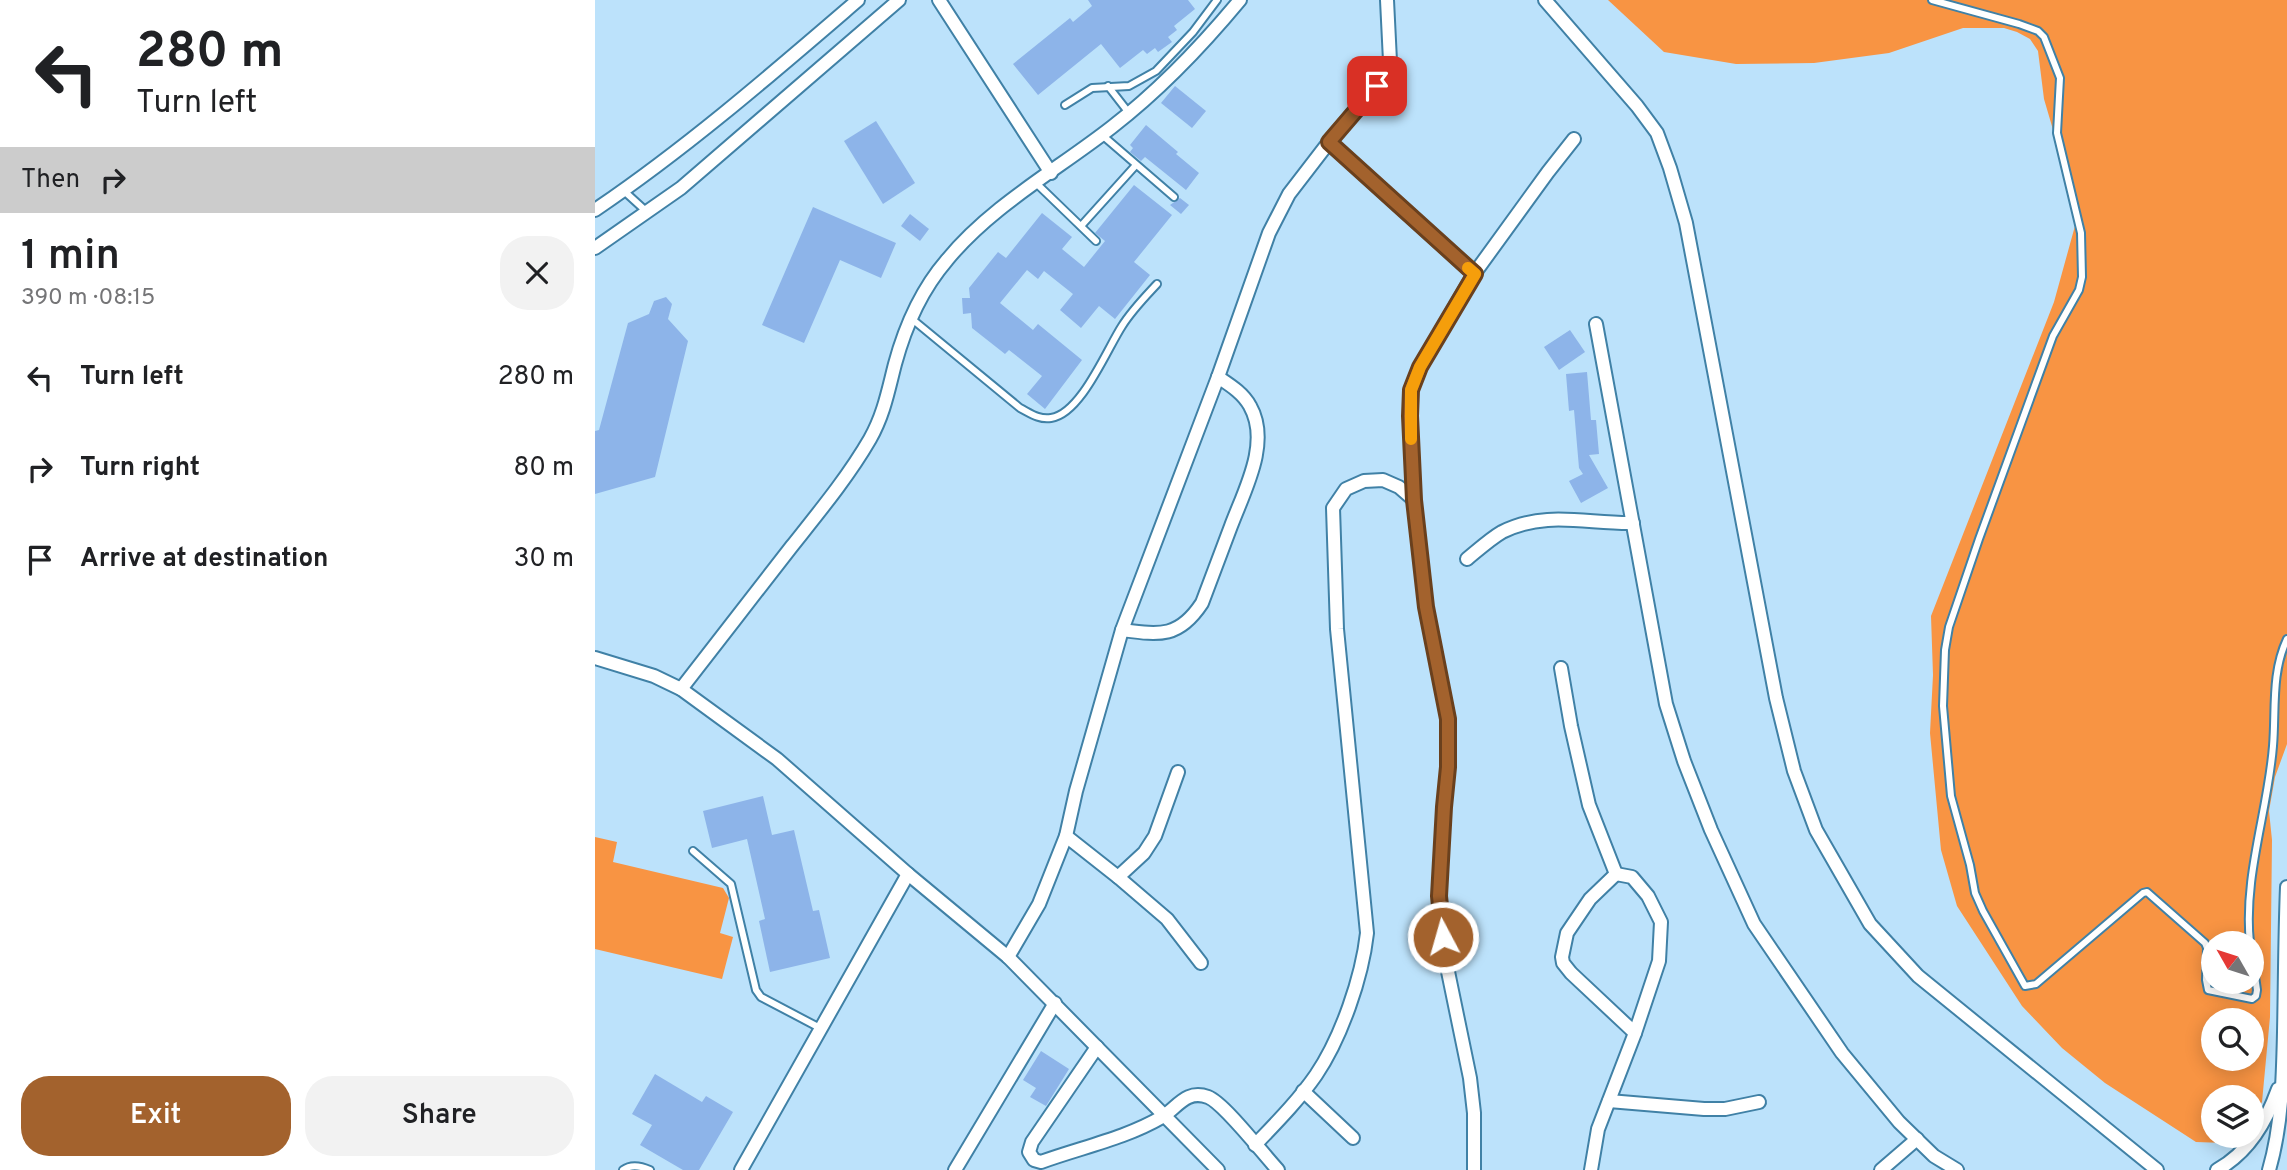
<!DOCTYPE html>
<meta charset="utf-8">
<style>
:root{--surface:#fff;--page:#f2f2f2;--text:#202124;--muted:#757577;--accent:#a3622d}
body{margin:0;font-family:Overpass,sans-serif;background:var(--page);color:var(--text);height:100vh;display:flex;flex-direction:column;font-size:26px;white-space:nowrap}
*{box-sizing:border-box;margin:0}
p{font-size:23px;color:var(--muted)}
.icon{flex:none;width:38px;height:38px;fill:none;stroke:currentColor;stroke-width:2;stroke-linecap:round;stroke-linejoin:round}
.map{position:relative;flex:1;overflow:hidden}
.details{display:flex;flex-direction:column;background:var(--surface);width:595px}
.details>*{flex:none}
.guide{background:#fff;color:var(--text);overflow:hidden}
.needle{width:46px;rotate:309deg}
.controls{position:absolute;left:1606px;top:931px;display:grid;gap:14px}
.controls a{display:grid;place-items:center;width:63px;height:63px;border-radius:50%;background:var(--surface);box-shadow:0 4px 18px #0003;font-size:35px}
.pin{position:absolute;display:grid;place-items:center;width:60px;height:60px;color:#fff;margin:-30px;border-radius:14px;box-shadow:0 4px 10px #0006}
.me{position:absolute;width:77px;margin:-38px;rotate:354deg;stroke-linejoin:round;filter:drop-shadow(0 0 5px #0008)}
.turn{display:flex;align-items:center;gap:24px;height:147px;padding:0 21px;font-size:32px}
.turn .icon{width:91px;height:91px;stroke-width:2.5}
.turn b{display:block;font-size:49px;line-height:60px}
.then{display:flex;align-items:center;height:66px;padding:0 21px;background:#0003;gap:14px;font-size:26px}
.round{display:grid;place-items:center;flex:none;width:74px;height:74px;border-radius:28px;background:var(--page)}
.head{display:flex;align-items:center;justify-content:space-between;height:119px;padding:0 21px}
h1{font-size:42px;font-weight:600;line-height:52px}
.button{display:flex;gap:14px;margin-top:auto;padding:14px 21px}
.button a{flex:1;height:80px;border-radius:28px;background:var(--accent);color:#fff;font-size:28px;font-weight:600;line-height:80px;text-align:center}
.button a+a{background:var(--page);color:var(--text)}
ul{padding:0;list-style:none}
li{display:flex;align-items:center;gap:21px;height:91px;padding:0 21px}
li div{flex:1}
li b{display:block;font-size:26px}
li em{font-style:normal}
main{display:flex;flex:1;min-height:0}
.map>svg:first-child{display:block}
</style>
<main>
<section class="details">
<div class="guide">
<div class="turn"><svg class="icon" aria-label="left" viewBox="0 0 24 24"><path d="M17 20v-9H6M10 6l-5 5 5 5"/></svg><div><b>280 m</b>Turn left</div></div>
<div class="then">Then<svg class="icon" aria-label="right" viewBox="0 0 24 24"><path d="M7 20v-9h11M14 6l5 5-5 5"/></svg></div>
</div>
<div class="head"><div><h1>1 min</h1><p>390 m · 08:15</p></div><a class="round"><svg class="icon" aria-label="close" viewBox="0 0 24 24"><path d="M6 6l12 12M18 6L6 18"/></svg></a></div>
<ul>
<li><svg class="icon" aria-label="left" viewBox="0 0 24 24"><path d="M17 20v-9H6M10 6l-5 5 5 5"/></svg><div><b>Turn left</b></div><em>280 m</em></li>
<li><svg class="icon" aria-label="right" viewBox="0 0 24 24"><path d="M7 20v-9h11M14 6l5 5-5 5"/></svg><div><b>Turn right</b></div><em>80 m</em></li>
<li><svg class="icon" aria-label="arrive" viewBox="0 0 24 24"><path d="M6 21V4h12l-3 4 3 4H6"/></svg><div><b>Arrive at destination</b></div><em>30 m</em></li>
</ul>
<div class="button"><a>Exit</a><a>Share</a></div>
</section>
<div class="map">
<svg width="1692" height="1170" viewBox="0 0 1692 1170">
<rect width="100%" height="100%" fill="#bce2fb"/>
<!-- green -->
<g fill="#f89443" fill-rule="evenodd">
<path d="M 1013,0 L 1692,0 L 1692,744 L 1680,777 L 1674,811 L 1677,840 L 1675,1017 L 1667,1102 L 1657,1117 L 1657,1097 L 1619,1097 L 1619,1136 L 1640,1136 L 1630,1143 L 1601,1142 L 1510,1083 L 1467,1048 L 1427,1006 L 1362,906 L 1346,850 L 1335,733 L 1338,675 L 1336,616 L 1459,302 L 1483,215 L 1449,99 L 1443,51 L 1435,39 L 1422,32 L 1409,28 L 1368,28 L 1294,53 L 1219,63 L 1141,64 L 1069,52 ZM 1619,943 L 1657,943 L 1657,982 L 1619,982 ZM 1619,1020 L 1657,1020 L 1657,1059 L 1619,1059 Z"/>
<polygon points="0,837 22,842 18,862 128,888 134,898 125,933 138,937 127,979 0,949"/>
</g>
<!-- building -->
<g fill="#8db4e9">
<polygon points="493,0 593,0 600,9 579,26 582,30 573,37 577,42 563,52 560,48 552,54 548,50 525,68 506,44 443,95 418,64 475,18 478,22 497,6"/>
<polygon points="580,86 611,111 597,128 566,103"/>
<polygon points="281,121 320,183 288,204 249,141"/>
<polygon points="551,125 583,152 581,154 604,173 591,190 550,157 546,161 535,152 538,148 535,145"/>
<polygon points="539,185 577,215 539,262 555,275 520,319 504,306 486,328 465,310 478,294 449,271 443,279 432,270 405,303 438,330 443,324 487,360 450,409 432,394 447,376 414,350 410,354 377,328 376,313 368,314 367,298 375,298 374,288 403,252 411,258 447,213 477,237 467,249 489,267 510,241 500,233"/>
<polygon points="585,198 594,205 586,214 575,205"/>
<polygon points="218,207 301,243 286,278 245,260 209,343 167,325"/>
<polygon points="315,214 334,229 325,241 306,226"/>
<polygon points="71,297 77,304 73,319 93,341 60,477 0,494 0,431 4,430 33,323 54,314 59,301"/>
<polygon points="975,330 990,352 964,370 949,347"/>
<polygon points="992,372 996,420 1001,420 1004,454 994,455 1013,488 986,503 974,481 988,474 984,468 979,410 974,411 971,374"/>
<polygon points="168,796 177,835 199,830 218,911 224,910 235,958 175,972 164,921 170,919 152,839 117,848 108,811"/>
<polygon points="446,1051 474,1069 451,1106 435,1097 441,1088 428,1080"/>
<polygon points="60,1074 107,1102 111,1096 138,1112 104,1170 88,1170 45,1145 57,1125 37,1114"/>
</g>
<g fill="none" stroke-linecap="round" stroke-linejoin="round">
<!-- service casing -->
<g stroke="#4081a6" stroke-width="10">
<g id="service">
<polyline points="1337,0 1424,24 1443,31 1449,37 1465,78 1462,133 1486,233 1487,277 1484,290 1458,336 1384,539 1354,627 1350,650 1348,706 1356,796 1375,865 1380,893 1388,911 1430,986 1441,984 1548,893 1552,892 1610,943 1612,948 1611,980 1613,990 1657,999 1661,996 1662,990 1657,955"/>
<polyline points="513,86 534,113"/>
<polyline points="470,105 497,88 534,86 561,71 598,32 622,0"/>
<polyline points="507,135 579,197"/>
<polyline points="441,183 501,241"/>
<polyline points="29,191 52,212"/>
<polyline points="486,226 541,165"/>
<path d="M 317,319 L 425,408 C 435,413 444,420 456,418 C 486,414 512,349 527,326 C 537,310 550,297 562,284"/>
<polyline points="98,851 136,884 161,990 166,997 225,1028"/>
<path d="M 1655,943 C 1648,877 1673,811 1678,746 C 1681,710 1676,673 1692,639"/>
<path d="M 28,1170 C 36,1164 46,1166 55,1170"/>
</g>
</g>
<!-- minor casing -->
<g stroke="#4081a6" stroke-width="16">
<g id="minor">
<polyline points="344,0 456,173"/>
<polyline points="950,0 1042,106 1062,133 1075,168 1091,223 1181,698 1199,771 1221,830 1275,924 1323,976 1562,1170"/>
<polyline points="734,142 879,274"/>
<path d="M 0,210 C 93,147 178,73 263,0"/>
<polyline points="0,248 86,188 304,0"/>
<polyline points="1001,324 1071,704 1089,761 1116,830 1159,924 1247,1053 1304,1122 1339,1156 1362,1170"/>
<path d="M 872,559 C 883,550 895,539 907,532 C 951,510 992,524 1038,523"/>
<path d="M 527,630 C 565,635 584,638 607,603 C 617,577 626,552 636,526 C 649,491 676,443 655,406 C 648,393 635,385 623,377"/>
<polyline points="0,658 59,676 86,689 182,759 313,874 413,957 623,1170"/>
<polyline points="966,668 976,726 994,805 1021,874"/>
<path d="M 86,689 C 123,641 160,594 197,546 C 224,512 253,477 275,439 C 289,414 293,391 300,364 C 310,327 327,289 352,260 C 396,206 462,170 517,127 C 565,90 606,47 645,0"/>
<polyline points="471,836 523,877 572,919 606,963"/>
<polyline points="1021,874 995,899 972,933 967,957 968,963 976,973 1040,1033"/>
<polyline points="523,877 549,853 560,836 583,772"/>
<polyline points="413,957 444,904 471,836 481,791 527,630 623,377 674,233 694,194 734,142 791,74 795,61 792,0"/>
<path d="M 502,1047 L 437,1142 L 434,1152 L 439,1160 L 446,1162 C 487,1147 529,1139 567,1117 C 582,1108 591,1089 613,1097 C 629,1103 668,1154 683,1170"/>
<polyline points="708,1091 758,1138"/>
<polyline points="1014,1101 1109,1109 1130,1109 1164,1102"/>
<path d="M 660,1145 C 681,1123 703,1101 721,1075 C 746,1038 767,978 772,933 L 742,629 L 738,508 L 751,489 L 769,481 L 788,480 L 804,487 L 819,500"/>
<polyline points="146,1170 313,874"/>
<polyline points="360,1170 460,1003"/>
<polyline points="879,1170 879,1113 875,1078 850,957 844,896 849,807 853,767 853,719 831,607 819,500 815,416 816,390 825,367 879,274 953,172 979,139"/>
<polyline points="996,1170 1003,1129 1040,1033 1064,961 1066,922 1053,896 1037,877 1021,874"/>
<polyline points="1286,1170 1322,1139"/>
<path d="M 1622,1170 C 1654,1152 1671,1122 1683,1089"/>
<path d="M 1674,1170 C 1687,1125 1688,1078 1689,1032 C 1690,983 1690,935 1692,887"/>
</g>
</g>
<!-- service -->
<use href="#service" stroke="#fff" stroke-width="6"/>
<!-- minor -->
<use href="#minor" stroke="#fff" stroke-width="12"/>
</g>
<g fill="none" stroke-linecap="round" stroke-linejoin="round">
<!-- route casing -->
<g stroke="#6a401d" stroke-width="18">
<polyline id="route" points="782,86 734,142 880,274 825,367 816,390 815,416 819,500 831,607 853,719 853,767 849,807 844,896 848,937"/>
</g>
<!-- route -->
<use href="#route" stroke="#a3622d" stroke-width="12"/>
<!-- slow -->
<polyline stroke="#f59e0b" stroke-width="12" points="816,439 816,390 825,367 880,274 873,268"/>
</g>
</svg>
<div class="controls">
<a><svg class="needle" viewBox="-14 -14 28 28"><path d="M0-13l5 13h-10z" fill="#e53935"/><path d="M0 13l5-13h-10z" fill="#757577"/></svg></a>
<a><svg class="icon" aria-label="search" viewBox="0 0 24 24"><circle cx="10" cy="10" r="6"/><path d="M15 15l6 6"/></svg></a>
<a><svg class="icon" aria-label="layers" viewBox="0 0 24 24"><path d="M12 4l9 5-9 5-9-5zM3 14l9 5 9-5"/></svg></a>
</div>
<div class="pin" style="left:782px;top:86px;background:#d93025"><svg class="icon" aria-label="arrive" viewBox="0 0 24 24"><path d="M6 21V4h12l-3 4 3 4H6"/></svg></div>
<svg class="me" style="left:848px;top:937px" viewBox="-20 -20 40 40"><circle r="17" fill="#a3622d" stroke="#fff" stroke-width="3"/><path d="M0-11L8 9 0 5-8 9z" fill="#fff"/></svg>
</div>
</main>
